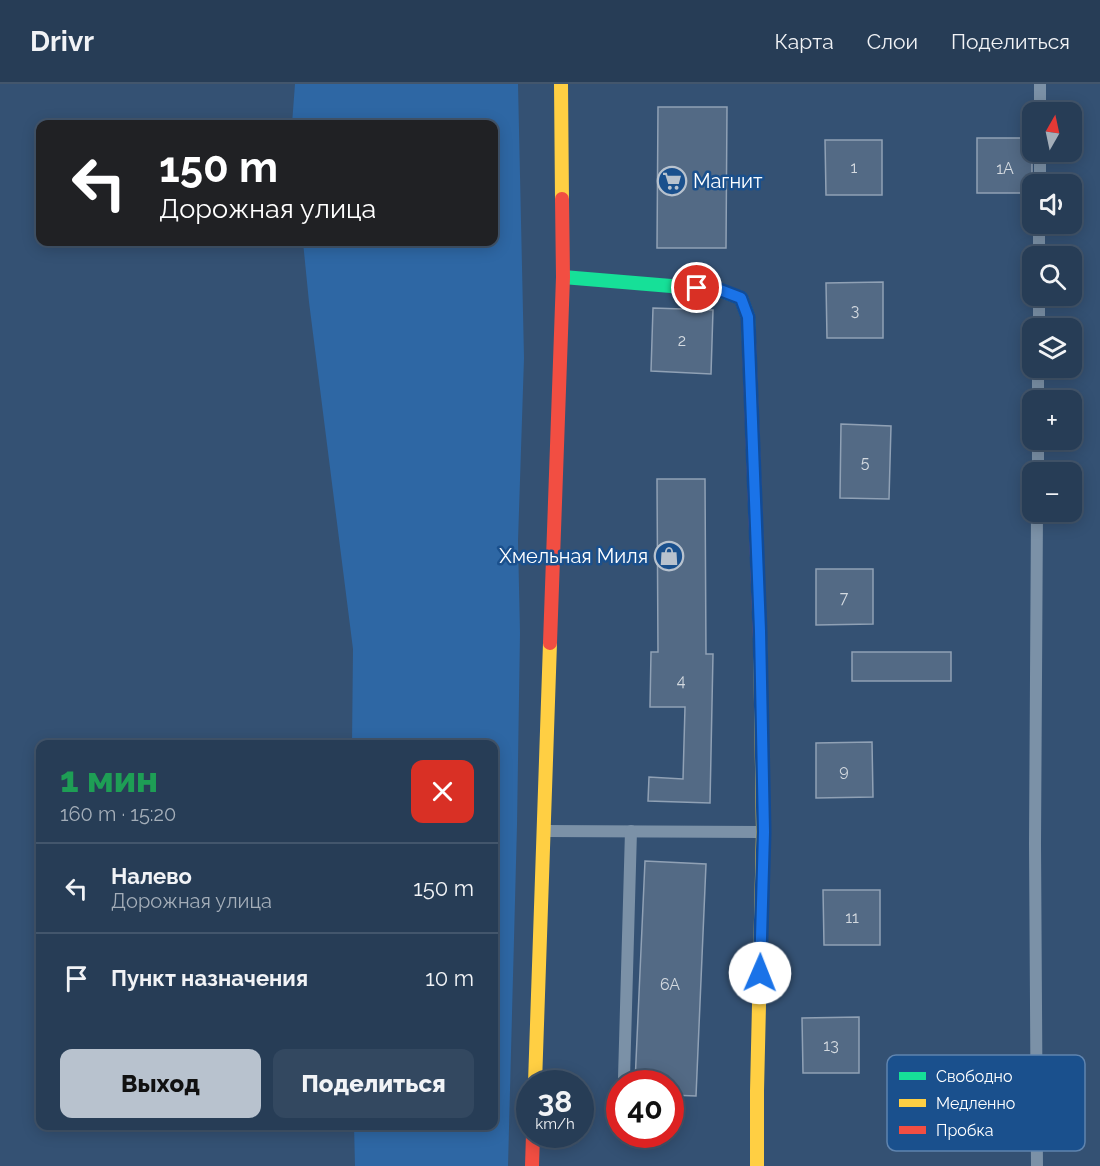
<!DOCTYPE html>
<html lang="ru">
<meta charset="utf-8">
<style>
:root{--surface:#273d56;--page:#334860;--text:#f1f3f6;--muted:#a4aeb9;--line:#43566c;--accent:#b8c2ce}
body{margin:0;font-family:Raleway,sans-serif;background:var(--page);color:var(--text);height:100vh;display:flex;flex-direction:column;font-size:22px;white-space:nowrap}
*{box-sizing:border-box;margin:0}
p{font-size:20px;color:var(--muted)}
.icon{flex:none;width:33px;height:33px;fill:none;stroke:currentColor;stroke-width:2;stroke-linecap:round;stroke-linejoin:round}
.map{position:relative;flex:1;overflow:hidden}
.sheet{position:absolute;left:36px;top:656px;width:462px;height:390px;display:flex;flex-direction:column;background:var(--surface);border-radius:12px;box-shadow:0 3px 15px #0003,0 0 0 2px var(--line)}
.sheet>*{flex:none}
.banner{position:absolute;left:36px;top:36px;width:462px;height:126px;border-radius:12px;box-shadow:0 3px 15px #0003,0 0 0 2px var(--line);background:#202124;color:#fff;overflow:hidden}
.needle{width:39px;rotate:9deg}
.fabs{position:absolute;left:1022px;top:18px;display:grid;gap:12px}
.fabs a{display:grid;place-items:center;width:60px;height:60px;border-radius:12px;background:var(--surface);box-shadow:0 3px 15px #0003,0 0 0 2px var(--line);font-size:30px}
.speed{position:absolute;left:516px;top:986px;display:flex;gap:12px;font-size:30px;font-weight:700;text-align:center}
.speed>*{display:grid;place-content:center;width:78px;height:78px;border-radius:50%;background:var(--surface);box-shadow:0 3px 15px #0003,0 0 0 2px var(--line);line-height:1}
.speed small{font-size:15px;font-weight:400}
.speed .limit{border:9px solid #d22;background:#fff;color:#111}
.pin{position:absolute;display:grid;place-items:center;width:51px;height:51px;color:#fff;margin:-26px;border:3px solid #fff;border-radius:50%;box-shadow:0 2px 6px #0007}
.me{position:absolute;width:66px;margin:-33px;rotate:1deg;stroke-linejoin:round;filter:drop-shadow(0 0 4px #0008)}
.turn{display:flex;align-items:center;gap:21px;height:126px;padding:0 24px;font-size:27px}
.turn .icon{width:78px;height:78px;stroke-width:2.5}
.turn b{display:block;font-size:42px;line-height:51px}
.round{display:grid;place-items:center;flex:none;width:63px;height:63px;border-radius:12px;background:var(--page)}
.summary{display:flex;align-items:center;justify-content:space-between;height:102px;padding:0 24px}
h1{font-size:36px;font-weight:800;line-height:45px;color:#1e9e55}
.action{display:flex;gap:12px;margin-top:auto;padding:12px 24px}
.action a{flex:1;height:69px;border-radius:12px;background:var(--accent);color:#111;font-size:24px;font-weight:800;line-height:69px;text-align:center}
.action a+a{background:var(--page);color:var(--text)}
ul{padding:0;list-style:none}
li{display:flex;align-items:center;gap:18px;height:90px;padding:0 24px;border-top:2px solid var(--line)}
li div{flex:1}
li b{display:block;font-size:22px}
li em{font-style:normal}
header{display:flex;align-items:center;gap:36px;box-sizing:border-box;height:84px;padding:0 30px;background:var(--surface);border-bottom:2px solid var(--line)}
header strong{font-size:28px}
nav{display:flex;gap:33px;margin-inline-start:auto;font-size:21px}
.map>svg:first-child{display:block}
</style>
<header>
<strong>Drivr</strong>
<nav><a>Карта</a><a>Слои</a><a>Поделиться</a></nav>
</header>
<div class="map">
<svg width="1100" height="1082" viewBox="0 0 1100 1082">
<rect width="100%" height="100%" fill="#345173"/>
<!-- green -->
<polygon fill="#2e67a4" points="295,0 518,0 524,274 518,457 520,549 517,741 508,1082 355,1082 354,1041 494,1041 494,660 352,660 353,565 309,218 303,158 494,158 494,40 292,40"/>
<!-- building -->
<g fill="#536a85" stroke="#90a1b5" stroke-width="1.5">
<polygon points="658,23 727,23 726,164 657,164"/>
<rect x="977" y="54" width="55" height="55"/>
<polygon points="825,56 882,56 882,111 826,111"/>
<polygon points="883,198 883,254 827,254 826,199"/>
<polygon points="653,224 713,226 711,290 651,287"/>
<polygon points="841,340 891,342 889,415 840,414"/>
<polygon points="657,395 705,395 706,570 713,570 710,719 648,717 649,693 683,695 685,623 650,623 651,568 658,568"/>
<polygon points="816,485 873,485 873,540 816,541"/>
<rect x="852" y="568" width="99" height="29"/>
<polygon points="872,658 873,713 816,714 816,659"/>
<polygon points="645,777 706,780 696,1012 670,1011 670,999 635,999"/>
<polygon points="823,806 880,806 880,861 824,861"/>
<polygon points="859,933 859,989 803,989 802,934"/>
</g>
<g fill="none" stroke-linecap="round" stroke-linejoin="round">
<!-- lane -->
<g stroke="#7b91a7" stroke-width="12">
<polyline points="1040,28 1040,0"/>
<polyline points="1040,100 1040,68"/>
<polyline points="1039,172 1039,140"/>
<polyline points="1039,244 1039,212"/>
<polyline points="1038,316 1038,284"/>
<polyline points="1038,388 1038,356"/>
<polyline points="544,747 761,748"/>
<polyline points="624,994 631,747"/>
<polyline points="1037,1082 1035,760 1037,428"/>
</g>
<!-- fast -->
<polyline stroke="#16e098" stroke-width="14" points="563,193 719,206 741,214 748,233 749,258"/>
<!-- slow -->
<g stroke="#ffcf43" stroke-width="14">
<polyline points="561,0 562,115"/>
<polyline points="535,999 550,559"/>
<polyline points="757,1082 757,1007 763,748 760,555"/>
</g>
<!-- jam -->
<g stroke="#f24e42" stroke-width="14">
<polyline points="749,258 760,555"/>
<polyline points="550,559 563,193 562,115"/>
<polyline points="532,1082 533,1050"/>
</g>
</g>
<g fill="none" stroke-linecap="round" stroke-linejoin="round">
<!-- route casing -->
<g stroke="#114b97" stroke-width="15">
<polyline id="route" points="697,204 720,206 741,214 748,233 760,547 764,748 760,889"/>
</g>
<!-- route -->
<use href="#route" stroke="#1a73e8" stroke-width="10"/>
</g>
<!-- icons -->
<defs>
<g id="supermarket-ring" transform="scale(1.5)"><circle r="9.5" fill="#1a508d" stroke="#b8c2ce" stroke-width="1.5"/><path d="M-6-5.5h2.5l.6 2H6L4.5 2H-2.5L-4.4-4H-6ZM-1.5 3.2a1.3 1.3 0 1 0 .1 0ZM3 3.2a1.3 1.3 0 1 0 .1 0Z" fill="#b8c2ce"/></g>
<g id="shop-ring" transform="scale(1.5)"><circle r="9.5" fill="#1a508d" stroke="#b8c2ce" stroke-width="1.5"/><path d="M-5-2.5h2.3a2.7 3.5 0 0 1 5.4 0H5L5.5 6h-11ZM-1.5-2.5h3a1.5 2.3 0 0 0-3 0Z" fill="#b8c2ce"/></g>
</defs>
<g fill-rule="evenodd">
<use href="#supermarket-ring" x="672" y="97"/>
<use href="#shop-ring" x="669" y="472"/>
</g>
<g text-anchor="middle" stroke-width="5" stroke-linejoin="round" paint-order="stroke">
<!-- number labels -->
<g font-size="16" fill="#d4dae0">
<text x="854" y="89">1</text>
<text x="1005" y="90">1А</text>
<text x="855" y="232">3</text>
<text x="682" y="262">2</text>
<text x="865" y="384">5</text>
<text x="844" y="519">7</text>
<text x="681" y="602">4</text>
<text x="844" y="692">9</text>
<text x="852" y="839">11</text>
<text x="670" y="906">6А</text>
<text x="831" y="967">13</text>
</g>
<!-- poi labels -->
<g font-size="20" fill="#fff" stroke="#1a508d" text-anchor="start">
<text x="693" y="104">Магнит</text>
<text x="648" y="479" text-anchor="end">Хмельная Миля</text>
</g>
</g>
<!-- legend -->
<rect x="887" y="971" width="198" height="96" rx="9" fill="#1a508d" stroke="#5f84af" stroke-width="1.5"/>
<rect x="899" y="988" width="27" height="8" fill="#16e098"/>
<rect x="899" y="1015" width="27" height="8" fill="#ffcf43"/>
<rect x="899" y="1042" width="27" height="8" fill="#f24e42"/>
<g font-size="16" fill="#fff">
<text x="936" y="998">Свободно</text>
<text x="936" y="1025">Медленно</text>
<text x="936" y="1052">Пробка</text>
</g>
</svg>
<div class="fabs">
<a><svg class="needle" viewBox="-14 -14 28 28"><path d="M0-13l5 13h-10z" fill="#e53935"/><path d="M0 13l5-13h-10z" fill="#a4aeb9"/></svg></a>
<a><svg class="icon" aria-label="sound" viewBox="0 0 24 24"><path d="M4 9h4l5-4v14l-5-4H4zM17 9q2 3 0 6"/></svg></a>
<a><svg class="icon" aria-label="search" viewBox="0 0 24 24"><circle cx="10" cy="10" r="6"/><path d="M15 15l6 6"/></svg></a>
<a><svg class="icon" aria-label="layers" viewBox="0 0 24 24"><path d="M12 4l9 5-9 5-9-5zM3 14l9 5 9-5"/></svg></a>
<a>+</a>
<a>−</a>
</div>
<div class="speed"><div>38<small>km/h</small></div><div class="limit">40</div></div>
<div class="pin" style="left:697px;top:204px;background:#d93025"><svg class="icon" aria-label="arrive" viewBox="0 0 24 24"><path d="M6 21V4h12l-3 4 3 4H6"/></svg></div>
<svg class="me" style="left:760px;top:889px" viewBox="-20 -20 40 40"><circle r="19" fill="#fff"/><path d="M0-13L10 11 0 6-10 11z" fill="#1a73e8"/></svg>
<div class="banner">
<div class="turn"><svg class="icon" aria-label="left" viewBox="0 0 24 24"><path d="M17 20v-9H6M10 6l-5 5 5 5"/></svg><div><b>150 m</b>Дорожная улица</div></div>
</div>
<section class="sheet">
<div class="summary"><div><h1>1 мин</h1><p>160 m · 15:20</p></div><a class="round" style="background:#d93025;color:#fff"><svg class="icon" aria-label="close" viewBox="0 0 24 24"><path d="M6 6l12 12M18 6L6 18"/></svg></a></div>
<ul>
<li><svg class="icon" aria-label="left" viewBox="0 0 24 24"><path d="M17 20v-9H6M10 6l-5 5 5 5"/></svg><div><b>Налево</b><p>Дорожная улица</p></div><em>150 m</em></li>
<li><svg class="icon" aria-label="arrive" viewBox="0 0 24 24"><path d="M6 21V4h12l-3 4 3 4H6"/></svg><div><b>Пункт назначения</b></div><em>10 m</em></li>
</ul>
<div class="action"><a>Выход</a><a>Поделиться</a></div>
</section>
</div>
